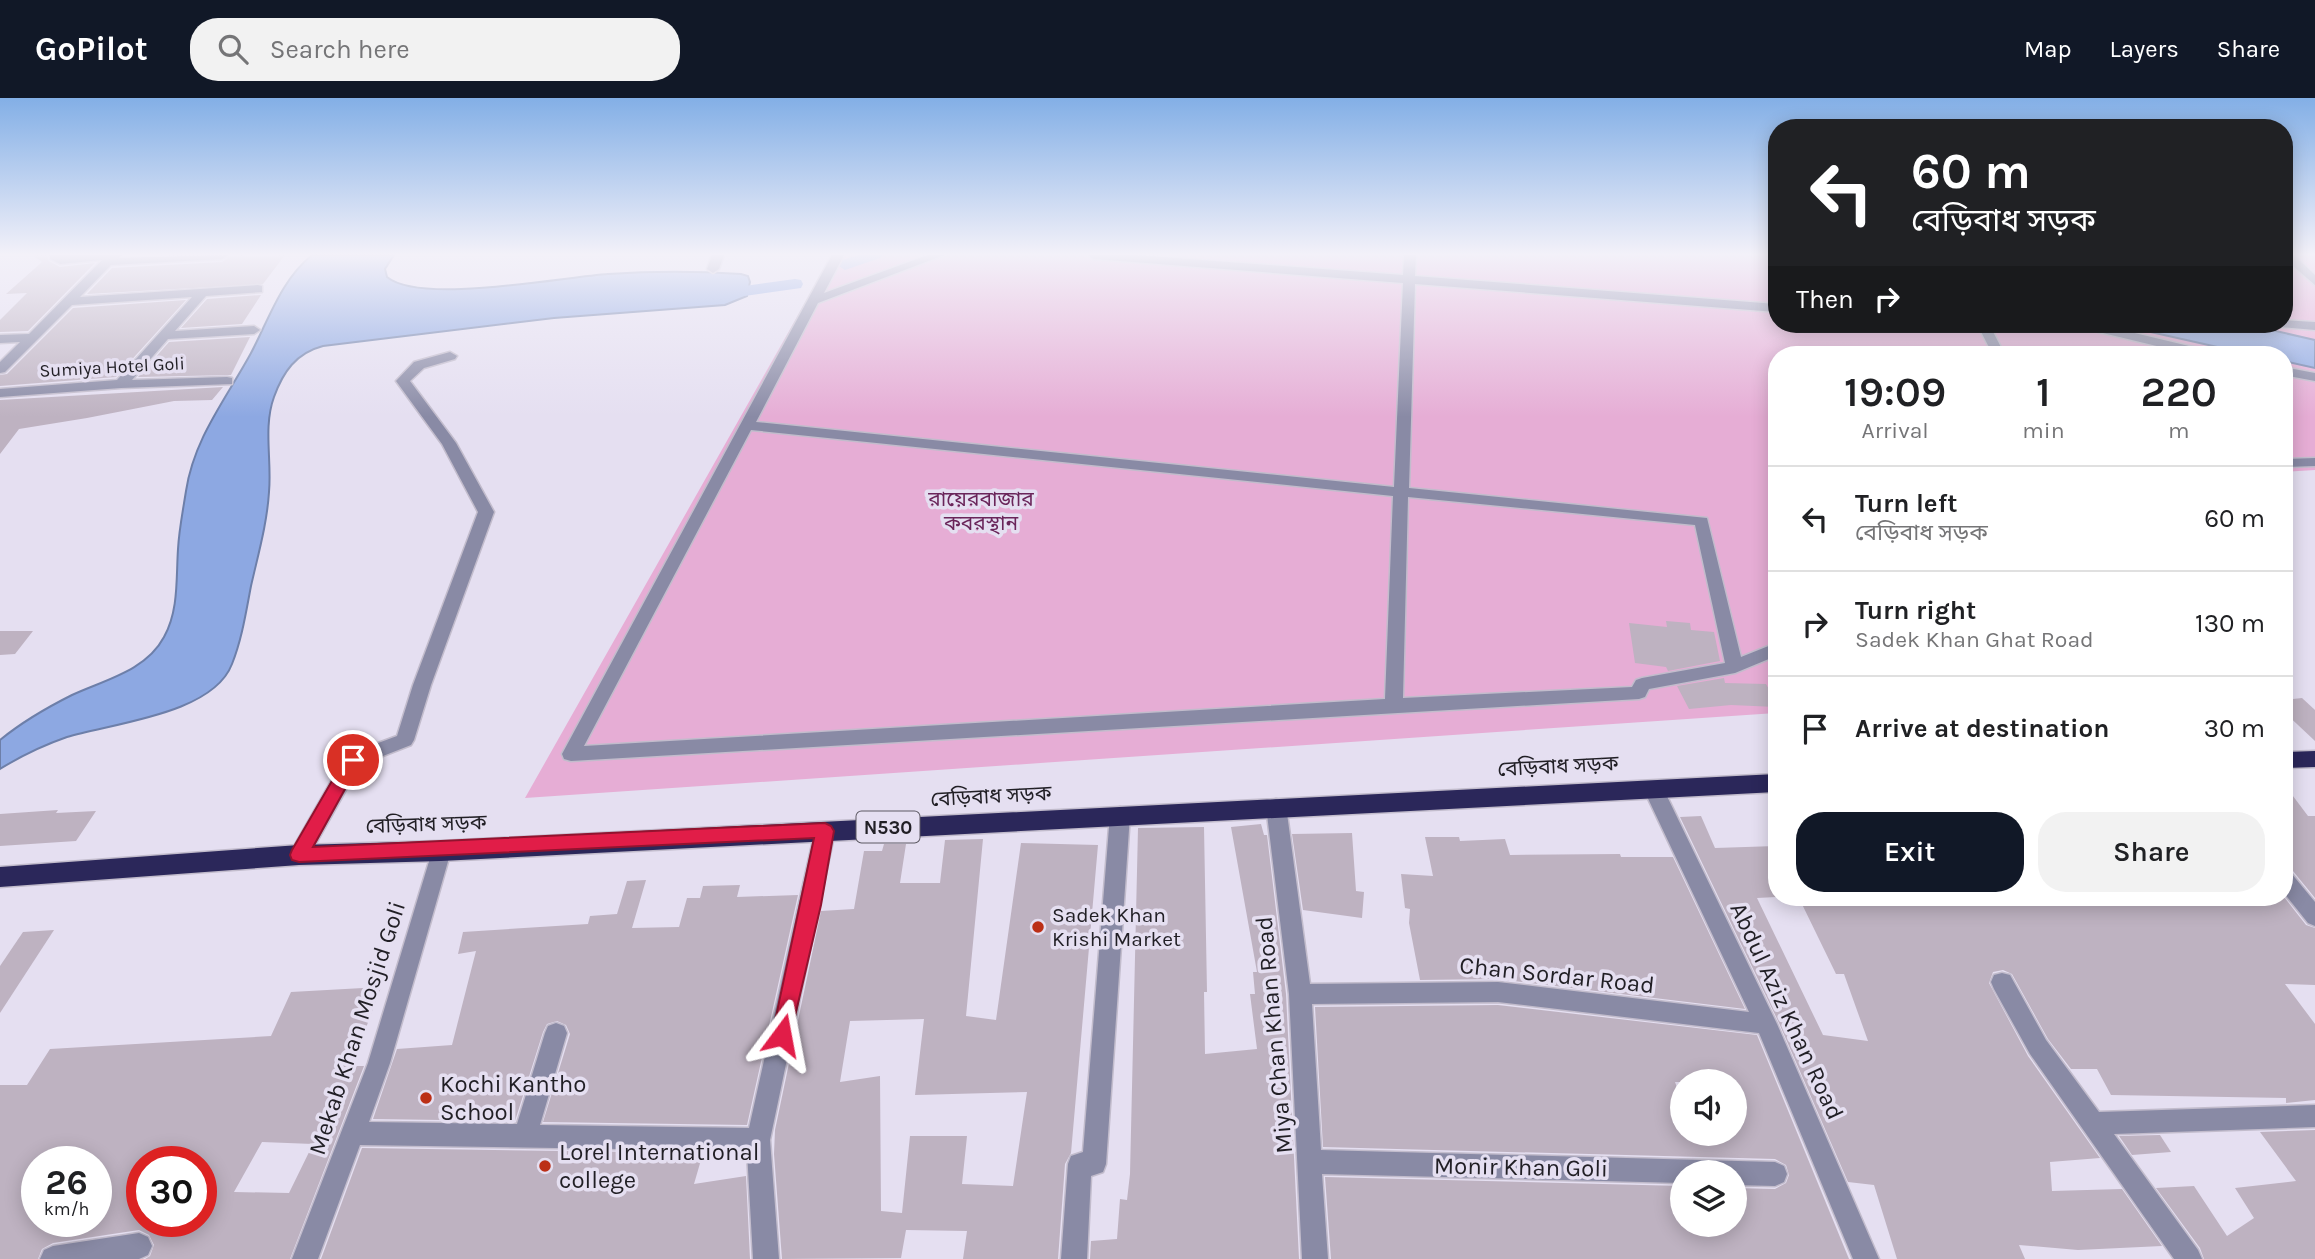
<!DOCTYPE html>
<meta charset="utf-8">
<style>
:root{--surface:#fff;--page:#f2f2f2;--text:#202124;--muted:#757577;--line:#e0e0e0;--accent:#111827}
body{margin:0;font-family:Karla,"Noto Sans Bengali",sans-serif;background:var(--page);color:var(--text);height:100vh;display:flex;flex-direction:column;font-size:26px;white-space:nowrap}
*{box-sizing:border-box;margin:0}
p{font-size:23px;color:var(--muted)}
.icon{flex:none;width:38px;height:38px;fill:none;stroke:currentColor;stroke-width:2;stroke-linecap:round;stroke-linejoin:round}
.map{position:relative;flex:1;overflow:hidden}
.panel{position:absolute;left:1768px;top:248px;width:525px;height:560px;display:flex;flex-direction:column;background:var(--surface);border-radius:28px;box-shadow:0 4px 18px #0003}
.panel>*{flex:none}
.banner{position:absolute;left:1768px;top:21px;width:525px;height:214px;border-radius:28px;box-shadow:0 4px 18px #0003;background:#202124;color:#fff;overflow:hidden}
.tools{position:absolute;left:1670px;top:971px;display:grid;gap:14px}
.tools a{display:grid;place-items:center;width:77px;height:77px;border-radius:50%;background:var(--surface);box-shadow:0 4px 18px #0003;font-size:35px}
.speed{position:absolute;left:21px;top:1048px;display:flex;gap:14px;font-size:35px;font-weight:700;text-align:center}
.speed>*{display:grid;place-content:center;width:91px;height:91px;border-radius:50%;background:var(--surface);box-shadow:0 4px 18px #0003;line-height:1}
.speed small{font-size:18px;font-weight:400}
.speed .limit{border:10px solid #d22;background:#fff;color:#111}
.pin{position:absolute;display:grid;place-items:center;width:60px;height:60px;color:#fff;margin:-30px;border:4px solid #fff;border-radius:50%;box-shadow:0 2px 7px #0007}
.me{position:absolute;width:77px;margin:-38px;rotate:13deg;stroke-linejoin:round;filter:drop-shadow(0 0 5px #0008)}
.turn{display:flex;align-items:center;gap:24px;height:147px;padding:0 28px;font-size:32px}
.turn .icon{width:91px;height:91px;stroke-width:2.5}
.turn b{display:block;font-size:49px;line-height:60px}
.then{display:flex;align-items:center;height:66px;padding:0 28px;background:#0003;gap:14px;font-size:26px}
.eta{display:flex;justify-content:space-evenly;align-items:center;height:119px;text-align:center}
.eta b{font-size:42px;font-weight:600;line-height:49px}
.button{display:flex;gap:14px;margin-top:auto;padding:14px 28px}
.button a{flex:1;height:80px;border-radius:28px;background:var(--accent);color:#fff;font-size:28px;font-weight:600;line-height:80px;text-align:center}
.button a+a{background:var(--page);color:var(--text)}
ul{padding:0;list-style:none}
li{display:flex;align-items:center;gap:21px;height:105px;padding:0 28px;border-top:2px solid var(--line)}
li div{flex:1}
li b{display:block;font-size:26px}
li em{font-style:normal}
header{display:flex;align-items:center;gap:42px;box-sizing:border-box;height:98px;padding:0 35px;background:var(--accent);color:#fff}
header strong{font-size:33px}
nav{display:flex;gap:38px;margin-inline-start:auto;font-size:24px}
.search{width:490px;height:63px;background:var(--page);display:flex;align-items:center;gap:18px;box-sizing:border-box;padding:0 24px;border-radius:28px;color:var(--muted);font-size:26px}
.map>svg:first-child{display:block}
</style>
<header>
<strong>GoPilot</strong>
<div class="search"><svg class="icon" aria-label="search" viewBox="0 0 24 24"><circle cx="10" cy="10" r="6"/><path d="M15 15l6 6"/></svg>Search here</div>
<nav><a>Map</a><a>Layers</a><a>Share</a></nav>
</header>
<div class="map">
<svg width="2315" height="1161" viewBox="0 0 2315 1161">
<rect width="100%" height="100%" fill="#e5dff1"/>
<!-- green -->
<polygon fill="#e6add5" points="832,157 1776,157 1776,226 2284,226 2284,157 2315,157 2315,372 2284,374 2284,257 1776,257 1776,615 525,700"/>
<!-- water -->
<g fill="#8da8e2" stroke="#6d7fa9" stroke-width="2">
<path d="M 312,157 L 394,157 L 385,171 L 387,179 C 421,207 561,179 608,176 C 652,173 697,173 741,176 L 748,178 L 750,184 L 747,198 L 725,207 L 554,220 L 323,248 C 296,255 283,274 274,299 C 263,329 272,363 269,394 C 267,426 258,457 251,488 C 246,514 242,541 232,566 C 213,616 114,625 67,639 C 44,647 21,658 0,671 L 0,642 C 22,624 46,610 72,597 C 104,582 146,573 164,539 C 179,512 176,480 178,451 C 179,432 183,412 186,393 C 194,340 226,301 251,255 C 269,221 281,182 312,157 Z"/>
<polygon points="2115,226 2245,226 2315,242 2315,270 2284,263 2284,257 2253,257"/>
</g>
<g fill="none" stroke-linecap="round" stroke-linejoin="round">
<!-- canal -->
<g fill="#8da8e2" fill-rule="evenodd">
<polygon points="859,157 882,157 880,160 845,172 837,167 839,163"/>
<polygon points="795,181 801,182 803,186 801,190 716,202 707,197 716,192"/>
</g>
</g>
<!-- building -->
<g fill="#beb2c1" fill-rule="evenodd">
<polygon points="33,157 47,157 49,163 60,169 95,165 28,233 0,234 0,222 27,195 6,196 42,164"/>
<polygon points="246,157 244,159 285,157 263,186 87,196 112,170 222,164 230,158"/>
<polygon points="261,197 242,226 181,230 207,201"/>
<polygon points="186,202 116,279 0,288 0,277 7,276 73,210"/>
<polygon points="250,239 231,277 138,279 169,244"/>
<polygon points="223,289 212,302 174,303 87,320 19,331 0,356 0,302"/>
<polygon points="1666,523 1690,525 1691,532 1714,534 1720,563 1668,573 1666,569 1635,565 1629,525 1667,529"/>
<polygon points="0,533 33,533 15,556 0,557"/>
<polygon points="1724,580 1725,585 1766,586 1776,604 1776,609 1731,607 1689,611 1677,588"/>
<polygon points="2302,600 2315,612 2315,643 2284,614 2284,602"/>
<polygon points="2284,686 2308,718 2315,718 2315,800 2293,773 2284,771"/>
<polygon points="58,712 56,715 96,713 76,743 0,748 0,716"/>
<polygon points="1701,718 1715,750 1776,748 1776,799 1757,800 1823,937 1868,943 1844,876 1836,876 1799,800 2284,799 2306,827 2315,830 2315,887 2285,886 2315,926 2315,1002 2286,1005 2286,1000 2111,997 2097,971 2071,971 2048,941 2012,876 2003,872 1993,874 1989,885 2028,958 2100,1060 2050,1064 2052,1093 2122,1091 2162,1148 2078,1152 2019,1147 2025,1161 1897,1161 1874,1087 1848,1084 1779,925 1680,719"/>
<polygon points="1261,726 1264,737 1267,737 1286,896 1299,1161 1090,1161 1091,1143 1117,1141 1120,1101 1127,1102 1130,1076 1138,730 1204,729 1207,894 1204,894 1205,956 1257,951 1250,896 1255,896 1253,874 1257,874 1231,729"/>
<polygon points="1352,735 1356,793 1364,794 1362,820 1303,812 1292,736"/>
<polygon points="1425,739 1459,739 1460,743 1505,741 1510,757 1620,756 1621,759 1673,759 1745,911 1498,881 1420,882 1409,825 1410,811 1405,810 1401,776 1433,778"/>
<path d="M 983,741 L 966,918 L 996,922 L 1021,745 L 1098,747 L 1071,1055 L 1065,1066 L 1058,1161 L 963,1161 L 967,1133 L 906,1132 L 901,1160 L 782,1161 L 774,1056 L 775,1032 L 821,813 L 854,811 L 864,753 L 882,753 L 884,746 L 906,746 L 900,785 L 940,785 L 945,742 ZM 924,921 L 915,997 L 1027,994 L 1013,1088 L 962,1086 L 967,1038 L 910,1038 L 902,1115 L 881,1113 L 880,978 L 840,984 L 850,923 Z"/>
<polygon points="646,782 632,830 679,829 687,800 700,800 703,788 740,787 737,799 798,797 747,1027 543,1024 570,936 566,927 557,923 547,926 543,934 515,1023 373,1021 397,951 452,947 476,853 458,856 463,834 588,826 590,818 617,816 627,783"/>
<polygon points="54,832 0,915 0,868 23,834"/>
<path d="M 381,889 L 352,968 L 364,968 L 290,1161 L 145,1161 L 150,1158 L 154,1147 L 149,1137 L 139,1132 L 53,1145 L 42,1151 L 38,1161 L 0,1161 L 0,987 L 27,987 L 50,951 L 271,938 L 291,894 ZM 262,1044 L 313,1046 L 289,1095 L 234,1094 ZM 37,1064 L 96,1064 L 96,1124 L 37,1124 ZM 142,1064 L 201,1064 L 201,1124 L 142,1124 Z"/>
<path d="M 1498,907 L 1757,937 L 1849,1161 L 1331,1161 L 1325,1079 L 1682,1088 L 1682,1127 L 1734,1127 L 1734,1090 L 1775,1091 L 1786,1085 L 1789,1077 L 1786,1067 L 1775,1061 L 1323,1049 L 1315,909 ZM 1675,984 L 1734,984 L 1734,1036 L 1682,1036 L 1682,1004 Z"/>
<polygon points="2315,1032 2315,1161 2204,1161 2200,1150 2156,1090 2194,1088 2227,1138 2254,1120 2235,1090 2296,1083 2260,1034"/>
<polygon points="2160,1037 2171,1054 2132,1057 2119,1038"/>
<polygon points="362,1050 703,1055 694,1086 746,1078 750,1161 321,1161"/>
</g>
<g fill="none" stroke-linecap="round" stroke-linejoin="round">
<!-- minor casing -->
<g stroke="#c2bccc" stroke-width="3">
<g id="minor">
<polygon points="50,157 121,157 119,160 228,157 222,161 111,167 80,199 258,187 262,188 262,194 206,198 175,233 254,228 260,232 254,236 168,241 132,282 227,279 232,280 232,286 121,290 0,299 0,291 117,282 192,199 72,207 5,274 0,275 0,264 20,244 0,245 0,237 29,236 102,162 60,166 50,161"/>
<polygon points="712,157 724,157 719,171 713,175 707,171"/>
<path d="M 832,157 L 844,157 L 824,195 L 928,157 L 944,157 L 818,205 L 756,324 L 1394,389 L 1403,185 L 1094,161 L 1088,157 L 1136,157 L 1403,177 L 1404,157 L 1416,157 L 1415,178 L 1776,206 L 1776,214 L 1415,186 L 1409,390 L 1707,420 L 1741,559 L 1776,545 L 1776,558 L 1735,575 L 1649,591 L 1645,599 L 1639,601 L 571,663 L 564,661 L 562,656 ZM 751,332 L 1393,398 L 1385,601 L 584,648 ZM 1408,399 L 1695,427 L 1725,565 L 1642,580 L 1636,582 L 1632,589 L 1403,600 Z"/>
<polygon points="2284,157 2294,157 2315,177 2315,187 2284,160"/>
<polygon points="2284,222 2315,224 2315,232 2279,229 2277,226 2284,226"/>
<polygon points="1977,226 1989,226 2005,257 1993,257"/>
<polygon points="2076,226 2097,226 2214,254 2216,257 2194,257 2078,229"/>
<polygon points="450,254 457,258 455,261 424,270 410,283 456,345 494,414 431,587 414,642 411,647 360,667 306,763 299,765 292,763 289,757 346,657 397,638 413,587 478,414 442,346 396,283 414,264"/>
<polygon points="2284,269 2315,275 2315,283 2284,277"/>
<polygon points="2315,360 2315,368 2284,369 2284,361"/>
<polygon points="1653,683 1660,685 1663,690 1777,926 1879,1161 1853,1161 1759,935 1498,904 1312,906 1321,1052 1775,1064 1784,1068 1787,1076 1784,1084 1775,1088 1734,1087 1734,1074 1682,1074 1682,1085 1322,1076 1328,1161 1302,1161 1289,896 1266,708 1269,703 1276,701 1283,703 1286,708 1310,886 1498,884 1749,914 1643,690 1646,685"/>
<polygon points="1120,709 1127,712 1130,717 1106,1066 1103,1074 1091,1078 1087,1161 1061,1161 1068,1066 1071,1058 1083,1054 1110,717 1113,712"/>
<polygon points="825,725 832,728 835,733 770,1042 779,1161 753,1161 747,1053 360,1047 318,1161 292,1161 368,965 434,747 441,745 448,747 451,753 390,965 369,1024 517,1026 545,935 548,928 556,925 564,928 567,935 540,1027 749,1030 815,733 818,728"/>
<polygon points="2284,773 2291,775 2315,804 2315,828 2308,825 2284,795"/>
<polygon points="2002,875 2010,877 2046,942 2099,1014 2315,1007 2315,1029 2114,1036 2198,1152 2202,1161 2174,1161 2030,956 1994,891 1991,884 1994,877"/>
<polygon points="139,1135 148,1139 152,1148 148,1157 139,1161 40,1161 44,1152 53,1148"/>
</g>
</g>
<!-- highway casing -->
<g stroke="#c2bccc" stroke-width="3">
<g id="highway">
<polygon points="2315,653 2315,669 2284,670 2284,654"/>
<polygon points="1776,676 1776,694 441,763 299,767 0,789 0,769 299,747 441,743"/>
</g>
</g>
<!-- minor -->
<use href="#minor" fill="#898aa5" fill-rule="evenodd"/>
<!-- highway -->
<use href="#highway" fill="#2b275a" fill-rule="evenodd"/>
</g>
<!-- sky -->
<linearGradient id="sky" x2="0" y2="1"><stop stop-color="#83afe6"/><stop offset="0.49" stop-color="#f3f1f9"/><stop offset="1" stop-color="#f3f1f9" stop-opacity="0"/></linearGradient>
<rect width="2315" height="319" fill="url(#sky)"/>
<!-- route -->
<polygon fill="#e11d48" stroke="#92132f" stroke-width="2" points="353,655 359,657 361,662 313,749 825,725 831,728 834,733 821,807 789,944 782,947 775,944 772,937 814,740 299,764 292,762 290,757 292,752 347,657"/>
<!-- markers -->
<g fill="#bb2f16" stroke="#e5dff1" stroke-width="2.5">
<circle cx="1038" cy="829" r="7"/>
<circle cx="426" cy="1000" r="7"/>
<circle cx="545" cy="1068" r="7"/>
</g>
<g text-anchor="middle" stroke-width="7" stroke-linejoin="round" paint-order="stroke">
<!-- far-street labels -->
<g font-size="18" fill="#211f25" stroke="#e5dff1">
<text transform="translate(112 269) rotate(-3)" y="6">Sumiya Hotel Goli</text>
</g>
<!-- shield labels -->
<rect fill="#e5dff1" stroke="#5c5962" stroke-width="2" x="856.5" y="713.5" width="63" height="31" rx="5"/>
<g font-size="19" font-weight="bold" fill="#211f25">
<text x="888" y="736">N530</text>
</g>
<!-- park labels -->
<g font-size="21" fill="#6a255a" stroke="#e5dff1">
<text x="981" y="408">রায়েরবাজার<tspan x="981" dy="24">কবরস্থান</tspan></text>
</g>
<!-- street labels -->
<g font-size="21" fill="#211f25" stroke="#e5dff1">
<text transform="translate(1558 668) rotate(-3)" y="7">বেড়িবাধ সড়ক</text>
<text transform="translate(991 698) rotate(-3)" y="7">বেড়িবাধ সড়ক</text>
<text transform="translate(426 726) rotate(-2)" y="7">বেড়িবাধ সড়ক</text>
</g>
<!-- poi labels -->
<g font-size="21" fill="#211f25" stroke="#e5dff1" text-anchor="start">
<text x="1052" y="824">Sadek Khan<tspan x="1052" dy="24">Krishi Market</tspan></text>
</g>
<!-- near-street labels -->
<g font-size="24" fill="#211f25" stroke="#e5dff1">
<text transform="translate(1557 877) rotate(6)" y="8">Chan Sordar Road</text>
<text transform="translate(1787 913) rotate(65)" y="8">Abdul Aziz Khan Road</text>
<text transform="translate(357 930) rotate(-72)" y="8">Mekab Khan Mosjid Goli</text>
<text transform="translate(1274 937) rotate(-95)" y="8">Miya Chan Khan Road</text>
<text transform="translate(1521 1069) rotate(1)" y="8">Monir Khan Goli</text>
</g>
<!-- near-poi labels -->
<g font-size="24" fill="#211f25" stroke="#e5dff1" text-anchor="start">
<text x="440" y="994">Kochi Kantho<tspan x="440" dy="28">School</tspan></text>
<text x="559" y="1062">Lorel International<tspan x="559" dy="28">college</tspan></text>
</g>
</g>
</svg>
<div class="tools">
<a><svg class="icon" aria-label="sound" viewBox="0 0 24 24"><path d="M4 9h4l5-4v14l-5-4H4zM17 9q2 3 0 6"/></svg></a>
<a><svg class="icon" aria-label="layers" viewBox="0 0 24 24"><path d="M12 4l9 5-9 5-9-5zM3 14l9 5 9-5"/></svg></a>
</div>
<div class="speed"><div>26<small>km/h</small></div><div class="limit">30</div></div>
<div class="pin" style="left:353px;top:662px;background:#d93025"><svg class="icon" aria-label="arrive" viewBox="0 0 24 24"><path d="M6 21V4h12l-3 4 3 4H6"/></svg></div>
<svg class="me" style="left:782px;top:937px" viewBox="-20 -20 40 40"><path d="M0-17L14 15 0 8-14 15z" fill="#e11d48" stroke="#fff" stroke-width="4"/></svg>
<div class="banner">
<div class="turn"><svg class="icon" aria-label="left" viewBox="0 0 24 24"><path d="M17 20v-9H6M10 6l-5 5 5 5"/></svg><div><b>60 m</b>বেড়িবাধ সড়ক</div></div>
<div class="then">Then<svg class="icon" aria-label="right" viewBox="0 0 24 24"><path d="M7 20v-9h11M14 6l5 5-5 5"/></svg></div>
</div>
<section class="panel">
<div class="eta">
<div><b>19:09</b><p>Arrival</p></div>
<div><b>1</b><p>min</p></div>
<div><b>220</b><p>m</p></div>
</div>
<ul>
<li><svg class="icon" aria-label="left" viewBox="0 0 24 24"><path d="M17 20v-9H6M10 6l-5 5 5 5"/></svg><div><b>Turn left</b><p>বেড়িবাধ সড়ক</p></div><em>60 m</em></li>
<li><svg class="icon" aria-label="right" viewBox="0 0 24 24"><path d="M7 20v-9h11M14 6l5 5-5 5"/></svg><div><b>Turn right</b><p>Sadek Khan Ghat Road</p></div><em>130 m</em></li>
<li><svg class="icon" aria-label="arrive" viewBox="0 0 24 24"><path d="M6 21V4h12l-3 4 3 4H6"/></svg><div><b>Arrive at destination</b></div><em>30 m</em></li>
</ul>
<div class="button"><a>Exit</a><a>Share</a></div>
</section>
</div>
